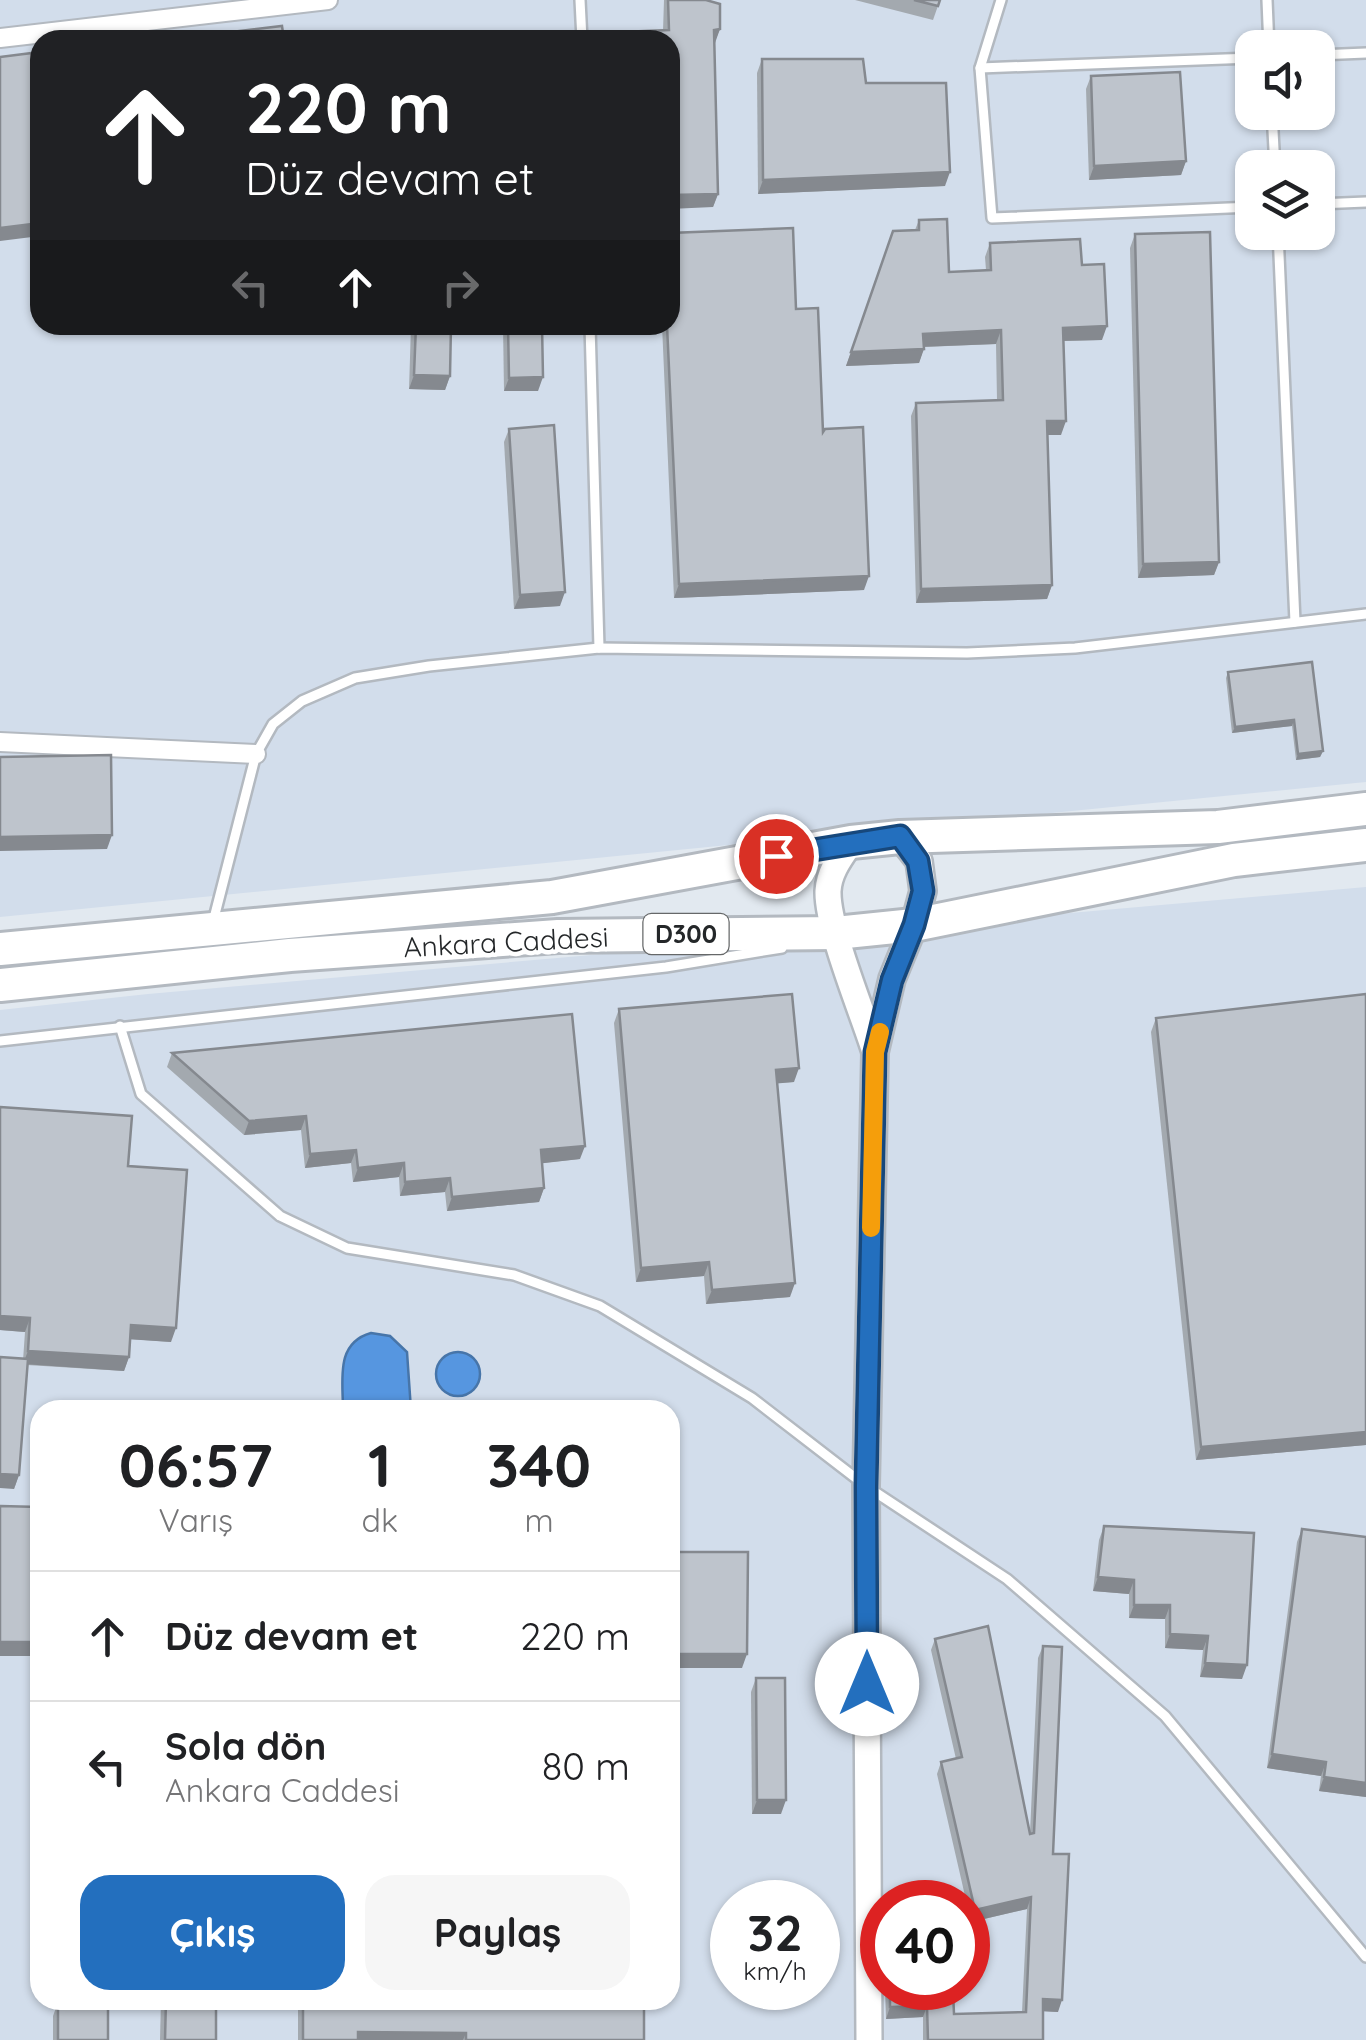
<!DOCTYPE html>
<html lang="tr">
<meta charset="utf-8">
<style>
:root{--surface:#fff;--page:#f6f6f6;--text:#202124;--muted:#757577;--line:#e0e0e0;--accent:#236fbe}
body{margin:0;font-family:Quicksand,sans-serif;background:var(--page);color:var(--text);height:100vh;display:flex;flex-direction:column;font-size:38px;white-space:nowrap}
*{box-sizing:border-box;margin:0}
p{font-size:32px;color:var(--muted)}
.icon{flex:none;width:55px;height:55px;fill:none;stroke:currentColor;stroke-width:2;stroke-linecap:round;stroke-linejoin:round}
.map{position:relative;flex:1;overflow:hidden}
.sheet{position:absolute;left:30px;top:1400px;width:650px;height:610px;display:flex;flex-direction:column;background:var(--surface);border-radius:30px;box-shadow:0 2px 8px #0004}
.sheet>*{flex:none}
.guide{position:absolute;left:30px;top:30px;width:650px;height:305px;border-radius:30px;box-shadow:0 2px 8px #0004;background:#202124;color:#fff;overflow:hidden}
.fabs{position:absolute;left:1235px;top:30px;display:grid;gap:20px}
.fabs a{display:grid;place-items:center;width:100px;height:100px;border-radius:20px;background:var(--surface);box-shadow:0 2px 8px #0004;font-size:50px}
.speed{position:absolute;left:710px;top:1880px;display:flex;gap:20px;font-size:50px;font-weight:700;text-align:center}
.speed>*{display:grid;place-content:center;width:130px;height:130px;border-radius:50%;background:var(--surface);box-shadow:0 2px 8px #0004;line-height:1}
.speed small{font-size:25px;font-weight:400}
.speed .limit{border:15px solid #d22;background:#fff;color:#111}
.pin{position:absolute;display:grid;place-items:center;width:85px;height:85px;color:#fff;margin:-42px;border:5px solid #fff;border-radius:50%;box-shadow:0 2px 10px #0007}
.me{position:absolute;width:110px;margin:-55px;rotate:0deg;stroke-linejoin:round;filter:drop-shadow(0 0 8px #0008)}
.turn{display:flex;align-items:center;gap:35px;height:210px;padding:0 50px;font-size:45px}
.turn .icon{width:130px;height:130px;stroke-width:2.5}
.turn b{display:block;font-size:70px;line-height:85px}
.lanes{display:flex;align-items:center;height:95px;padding:0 50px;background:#0003;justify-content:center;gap:50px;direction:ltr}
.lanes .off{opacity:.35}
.eta{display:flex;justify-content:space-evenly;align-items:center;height:170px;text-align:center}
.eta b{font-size:60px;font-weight:700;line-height:70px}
.cta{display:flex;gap:20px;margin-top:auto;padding:20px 50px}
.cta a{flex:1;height:115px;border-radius:30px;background:var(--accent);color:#fff;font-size:40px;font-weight:700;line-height:115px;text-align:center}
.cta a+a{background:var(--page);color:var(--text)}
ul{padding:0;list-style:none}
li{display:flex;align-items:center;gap:30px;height:130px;padding:0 50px;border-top:2px solid var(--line)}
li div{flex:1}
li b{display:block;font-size:38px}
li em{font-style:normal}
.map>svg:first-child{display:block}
</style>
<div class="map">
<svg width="1366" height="2040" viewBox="0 0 1366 2040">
<rect width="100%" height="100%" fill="#e2e9f0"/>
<!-- built -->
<g fill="#d2ddeb" fill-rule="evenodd">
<path d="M 0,0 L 1366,0 L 1366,782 L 0,917 ZM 40,40 L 670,40 L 670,325 L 40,325 ZM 1252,48 L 1318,48 L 1318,112 L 1252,112 ZM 1252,168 L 1318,168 L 1318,232 L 1252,232 Z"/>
<path d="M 1366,887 L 1366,2040 L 0,2040 L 0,1010 L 148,994 ZM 40,1410 L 670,1410 L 670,2000 L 40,2000 ZM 732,1902 L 818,1902 L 818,1988 L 732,1988 ZM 882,1902 L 968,1902 L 968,1988 L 882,1988 Z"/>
</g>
<!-- water -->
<g fill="#5696e0" stroke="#4775a9" stroke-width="2.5">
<path d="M 371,1333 L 390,1336 L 407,1352 L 411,1410 L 343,1410 C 343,1380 335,1343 371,1333 Z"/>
<circle cx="458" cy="1374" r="22"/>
</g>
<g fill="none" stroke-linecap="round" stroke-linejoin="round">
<!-- lane casing -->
<g stroke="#b3b9c0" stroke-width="14">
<g id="lane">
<polyline points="580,0 582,40"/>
<polyline points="1001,0 980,68 992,218 1252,207"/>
<polyline points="1267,0 1269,48"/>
<polyline points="1318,55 1366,53"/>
<polyline points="980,68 1252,58"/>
<polyline points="1272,112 1275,168"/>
<polyline points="1318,204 1366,202"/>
<polyline points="1278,232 1295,622"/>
<polyline points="590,325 599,648"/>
<polyline points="213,922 256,754 273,724 302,701 355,678 429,666 599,648 967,653 1075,648 1366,614"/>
<polyline points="120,1026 141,1094 280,1216 347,1248 514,1275 600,1306 752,1398 866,1486 1007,1579 1165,1716 1366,1957"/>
<polyline points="0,1041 666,967 782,948"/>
</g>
</g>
<!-- street casing -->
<g stroke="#b3b9c0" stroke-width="22">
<g id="street">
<polyline points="0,38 328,0"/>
<polyline points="0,742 256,754"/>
</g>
</g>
<!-- secondary casing -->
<g stroke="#b3b9c0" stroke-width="30">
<g id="secondary">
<path d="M 851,842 C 840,858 829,872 828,891 C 827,927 862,1011 874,1049"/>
<polyline points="869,2040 866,1486 875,1052 892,979 914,925 923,891 919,861 900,837"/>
</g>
</g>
<!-- highway casing -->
<g stroke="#b3b9c0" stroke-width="38">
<g id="highway">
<polyline points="0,949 552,897 851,842 900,837 1218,827 1366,809"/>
<polyline points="0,985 290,955 558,936 836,933 914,925 1234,860 1366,845"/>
</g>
</g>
<!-- lane -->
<use href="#lane" stroke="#fff" stroke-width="9"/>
<!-- street -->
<use href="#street" stroke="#fff" stroke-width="18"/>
<!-- secondary -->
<use href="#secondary" stroke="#fff" stroke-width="25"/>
<!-- highway -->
<use href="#highway" stroke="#fff" stroke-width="32"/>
</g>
<!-- wall -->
<g fill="#a3a9af">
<polygon points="664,0 706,0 720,29 714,43 718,194 713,207 670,40 619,40 622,32 663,31"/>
<polygon points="855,0 940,0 933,20"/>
<polygon points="762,59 866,83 945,186 758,194 757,73"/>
<polygon points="1091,76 1186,161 1181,175 1089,180 1086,89"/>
<polygon points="919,220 949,272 986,270 985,257 990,243 1082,265 1102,340 1064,341 1061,435 1048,435 1052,585 1047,599 916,603 911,416 916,403 997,400 996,344 924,347 919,363 846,366 893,231 915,230"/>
<polygon points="1135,234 1219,562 1214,575 1138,578 1130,248"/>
<polygon points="796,309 823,432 864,590 674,598 662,325"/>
<polygon points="411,325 451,325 450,376 445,390 409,389"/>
<polygon points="503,325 542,325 538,391 504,391"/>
<polygon points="509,429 560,606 514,609 504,442"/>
<polygon points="1312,662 1323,751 1320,757 1296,760 1292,726 1232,733 1226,678 1228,672"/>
<polygon points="1366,994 1366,1445 1196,1460 1151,1032 1156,1018"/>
<polygon points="619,1009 794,1082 777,1083 790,1297 706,1304 704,1276 636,1282 614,1023"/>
<polygon points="172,1053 580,1159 542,1163 544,1188 539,1202 447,1211 445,1192 400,1196 399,1177 353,1182 351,1163 305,1168 301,1130 244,1135 167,1067"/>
<polygon points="128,1166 171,1342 130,1339 129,1357 124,1371 27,1365 19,1475 14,1489 25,1332 0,1330"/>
<polygon points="1104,1526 1254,1533 1242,1679 1200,1677 1203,1650 1165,1648 1165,1619 1129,1618 1129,1594 1093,1591 1099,1540"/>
<polygon points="1302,1529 1366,1797 1319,1791 1321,1776 1267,1768 1297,1542"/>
<polygon points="935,1639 1030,1833 1038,1658 1043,1646 1053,1854 1058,2012 1043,2011 1043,2040 923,2040 923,2017 886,2019 885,1988 916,1988 916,1991 954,2014 1022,2012 1027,1909 971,1922 937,1774 941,1762 956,1759 931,1650"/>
<polygon points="756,1678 781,1814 752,1814 751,1692"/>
<polygon points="75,2000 108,2000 108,2040 53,2040 53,2016 58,2002 75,2002"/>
<polygon points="161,2000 216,2000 216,2040 160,2040"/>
<rect x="298" y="2000" width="346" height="40"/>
</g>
<!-- shaded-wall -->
<g fill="#85898f">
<polygon points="720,29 715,43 709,43 714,30"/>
<polygon points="1186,161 1181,175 1089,180 1094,166"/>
<polygon points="950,172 945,186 758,194 763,180"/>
<polygon points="718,194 713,207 670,209 670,195"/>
<polygon points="40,223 40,236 0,241 0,228"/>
<polygon points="1107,326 1102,340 1058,341 1063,328"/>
<polygon points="1001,330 996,344 918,347 923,334"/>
<polygon points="924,349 919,363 846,366 851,352"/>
<polygon points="414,375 450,376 445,390 409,389"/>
<polygon points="543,377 538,391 504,391 509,378"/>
<polygon points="1047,421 1066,421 1061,435 1042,435"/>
<polygon points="1219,562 1214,575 1138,578 1143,564"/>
<polygon points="869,576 864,590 674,598 679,584"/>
<polygon points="1052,585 1047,599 916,603 921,589"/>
<polygon points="565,592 560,606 514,609 520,595"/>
<polygon points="1294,720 1292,726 1232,733 1235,727"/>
<polygon points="1323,751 1320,757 1296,760 1298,754"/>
<polygon points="112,835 107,849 0,851 0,837"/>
<polygon points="799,1068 794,1082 771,1084 776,1070"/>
<polygon points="306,1116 301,1130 244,1135 249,1121"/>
<polygon points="585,1146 580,1159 536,1164 541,1150"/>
<polygon points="356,1150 351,1163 305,1168 310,1154"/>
<polygon points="404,1163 399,1177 353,1182 358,1168"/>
<polygon points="450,1178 445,1192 400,1196 405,1182"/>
<polygon points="544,1188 539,1202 447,1211 452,1197"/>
<polygon points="709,1262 704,1276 636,1282 641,1268"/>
<polygon points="795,1283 790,1297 706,1304 712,1290"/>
<polygon points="0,1316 30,1318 25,1332 0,1330"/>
<polygon points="131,1325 176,1328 171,1342 126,1339"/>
<polygon points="28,1351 129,1357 124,1371 23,1364"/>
<polygon points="1366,1432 1366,1445 1196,1460 1201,1447"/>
<polygon points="0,1474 19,1475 14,1489 0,1488"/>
<polygon points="1098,1577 1134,1580 1129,1594 1093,1591"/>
<polygon points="1134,1605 1170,1605 1165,1619 1129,1618"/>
<polygon points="1170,1634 1208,1636 1203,1650 1165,1648"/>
<rect x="0" y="1642" width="40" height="14"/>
<polygon points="670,1654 747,1654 742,1668 670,1668"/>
<polygon points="1205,1663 1247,1665 1242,1679 1200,1677"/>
<polygon points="1272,1754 1326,1762 1321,1776 1267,1768"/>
<polygon points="1324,1777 1366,1783 1366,1797 1319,1791"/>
<polygon points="757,1800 786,1800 781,1814 752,1814"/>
<polygon points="1031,1897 1027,1909 971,1922 975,1910"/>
<polygon points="1043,1999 1062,2000 1058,2012 1038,2011"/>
<polygon points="927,2006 923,2017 886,2019 890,2007"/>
<polygon points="358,2032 466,2033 463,2040 355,2040"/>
</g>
<!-- building -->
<g fill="#bec4cc" stroke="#85898f" stroke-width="2.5">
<polygon points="668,0 706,0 720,4 720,29 714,30 718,194 670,195 670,40 622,40 622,32 669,30"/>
<polygon points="914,0 940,0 938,6"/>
<polygon points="282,26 284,40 165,40"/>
<polygon points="40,52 40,223 0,228 0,57"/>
<polygon points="762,59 863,59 866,83 946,83 950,172 763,180"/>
<polygon points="1180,72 1186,161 1094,166 1091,76"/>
<polygon points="947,219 949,272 991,270 990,243 1080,239 1082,265 1104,264 1107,326 1063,328 1066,421 1047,421 1052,585 921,589 916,403 1003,400 1001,330 923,334 924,349 851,352 893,231 919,230 919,220"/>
<polygon points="793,228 796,309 818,308 823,432 825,429 863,427 869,576 679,584 667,325 670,325 670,233"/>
<polygon points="1210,232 1219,562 1143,564 1135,234"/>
<polygon points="416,325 451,325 450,376 414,375"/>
<polygon points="508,325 542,325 543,377 509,378"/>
<polygon points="554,425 565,592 520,595 509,429"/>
<polygon points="1312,662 1323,751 1298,754 1294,720 1235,727 1228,672"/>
<polygon points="111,755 112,835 0,837 0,757"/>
<polygon points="792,994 799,1068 776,1070 795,1283 712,1290 709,1262 641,1268 619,1009"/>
<polygon points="1366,994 1366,1432 1201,1447 1156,1018"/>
<polygon points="572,1014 585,1146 541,1150 544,1188 452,1197 450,1178 405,1182 404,1163 358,1168 356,1150 310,1154 306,1116 249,1121 172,1053"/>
<polygon points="0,1107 132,1116 128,1166 187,1170 176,1328 131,1325 129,1357 28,1351 30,1318 0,1316"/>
<polygon points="0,1357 28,1359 19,1475 0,1474"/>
<polygon points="670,1501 678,1501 678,1552 748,1552 747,1654 670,1654"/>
<polygon points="0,1506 40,1507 40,1642 0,1642"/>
<polygon points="1104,1526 1254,1533 1247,1665 1205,1663 1208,1636 1170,1634 1170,1605 1134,1605 1134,1580 1098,1577"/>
<polygon points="1302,1529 1366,1537 1366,1783 1324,1777 1326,1762 1272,1754"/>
<polygon points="988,1626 1030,1834 1034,1833 1043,1646 1062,1647 1053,1854 1069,1854 1062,2000 1043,1999 1043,2040 928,2040 927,2006 890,2007 890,1988 916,1988 916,1991 953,1991 954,2014 1026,2012 1031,1897 975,1910 941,1762 962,1757 935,1639"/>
<polygon points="756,1678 785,1678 786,1800 757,1800"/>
<polygon points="80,2000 108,2000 108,2040 58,2040 58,2002 80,2002"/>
<polygon points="166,2000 216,2000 216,2040 165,2040"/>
<polygon points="303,2000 644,2000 644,2040 466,2040 466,2033 358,2032 358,2040 303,2040"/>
</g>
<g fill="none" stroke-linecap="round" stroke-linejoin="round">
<!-- route casing -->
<g stroke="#17487c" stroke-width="25">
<polyline id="route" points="776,856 900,836 918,861 923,891 914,925 892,980 875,1052 866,1486 867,1684"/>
</g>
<!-- route -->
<use href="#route" stroke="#236fbe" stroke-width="18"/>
<!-- slow -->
<polyline stroke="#f59e0b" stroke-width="18" points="871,1228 875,1052 880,1032"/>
</g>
<g text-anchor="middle" stroke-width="9" stroke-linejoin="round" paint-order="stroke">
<!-- shield labels -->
<rect fill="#fff" stroke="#666869" stroke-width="2.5" x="643.5" y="914" width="85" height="40" rx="8"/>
<g font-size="25" font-weight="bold" fill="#242729">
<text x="686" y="943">D300</text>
</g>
<!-- street labels -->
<g font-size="28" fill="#242729" stroke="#fff">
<text transform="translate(506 942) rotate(-3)" y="10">Ankara Caddesi</text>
</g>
</g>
</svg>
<div class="fabs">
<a><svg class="icon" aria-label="sound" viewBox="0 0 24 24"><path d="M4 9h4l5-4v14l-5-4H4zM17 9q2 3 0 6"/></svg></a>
<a><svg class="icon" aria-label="layers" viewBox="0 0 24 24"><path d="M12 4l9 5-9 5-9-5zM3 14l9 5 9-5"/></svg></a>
</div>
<div class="speed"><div>32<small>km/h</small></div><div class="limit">40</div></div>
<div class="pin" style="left:776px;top:856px;background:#d93025"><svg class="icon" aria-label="arrive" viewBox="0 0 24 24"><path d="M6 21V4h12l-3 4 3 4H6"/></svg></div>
<svg class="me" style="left:867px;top:1684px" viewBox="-20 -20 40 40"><circle r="19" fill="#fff"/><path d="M0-13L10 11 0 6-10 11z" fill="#236fbe"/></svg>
<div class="guide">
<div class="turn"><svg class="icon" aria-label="ahead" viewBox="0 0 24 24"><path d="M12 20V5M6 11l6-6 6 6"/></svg><div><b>220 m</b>Düz devam et</div></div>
<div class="lanes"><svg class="icon off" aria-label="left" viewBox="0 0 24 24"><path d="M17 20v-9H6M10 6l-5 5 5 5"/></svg><svg class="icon" aria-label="ahead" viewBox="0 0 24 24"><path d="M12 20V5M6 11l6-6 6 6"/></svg><svg class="icon off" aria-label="right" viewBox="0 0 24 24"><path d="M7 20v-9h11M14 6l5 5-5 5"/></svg></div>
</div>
<section class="sheet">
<div class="eta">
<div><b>06:57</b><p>Varış</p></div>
<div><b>1</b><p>dk</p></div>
<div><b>340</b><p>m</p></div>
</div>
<ul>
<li><svg class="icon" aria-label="ahead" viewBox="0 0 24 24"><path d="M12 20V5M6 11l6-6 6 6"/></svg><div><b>Düz devam et</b></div><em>220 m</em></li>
<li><svg class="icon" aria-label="left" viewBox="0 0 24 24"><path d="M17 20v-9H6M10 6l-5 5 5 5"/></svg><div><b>Sola dön</b><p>Ankara Caddesi</p></div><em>80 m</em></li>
</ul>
<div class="cta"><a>Çıkış</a><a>Paylaş</a></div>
</section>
</div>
